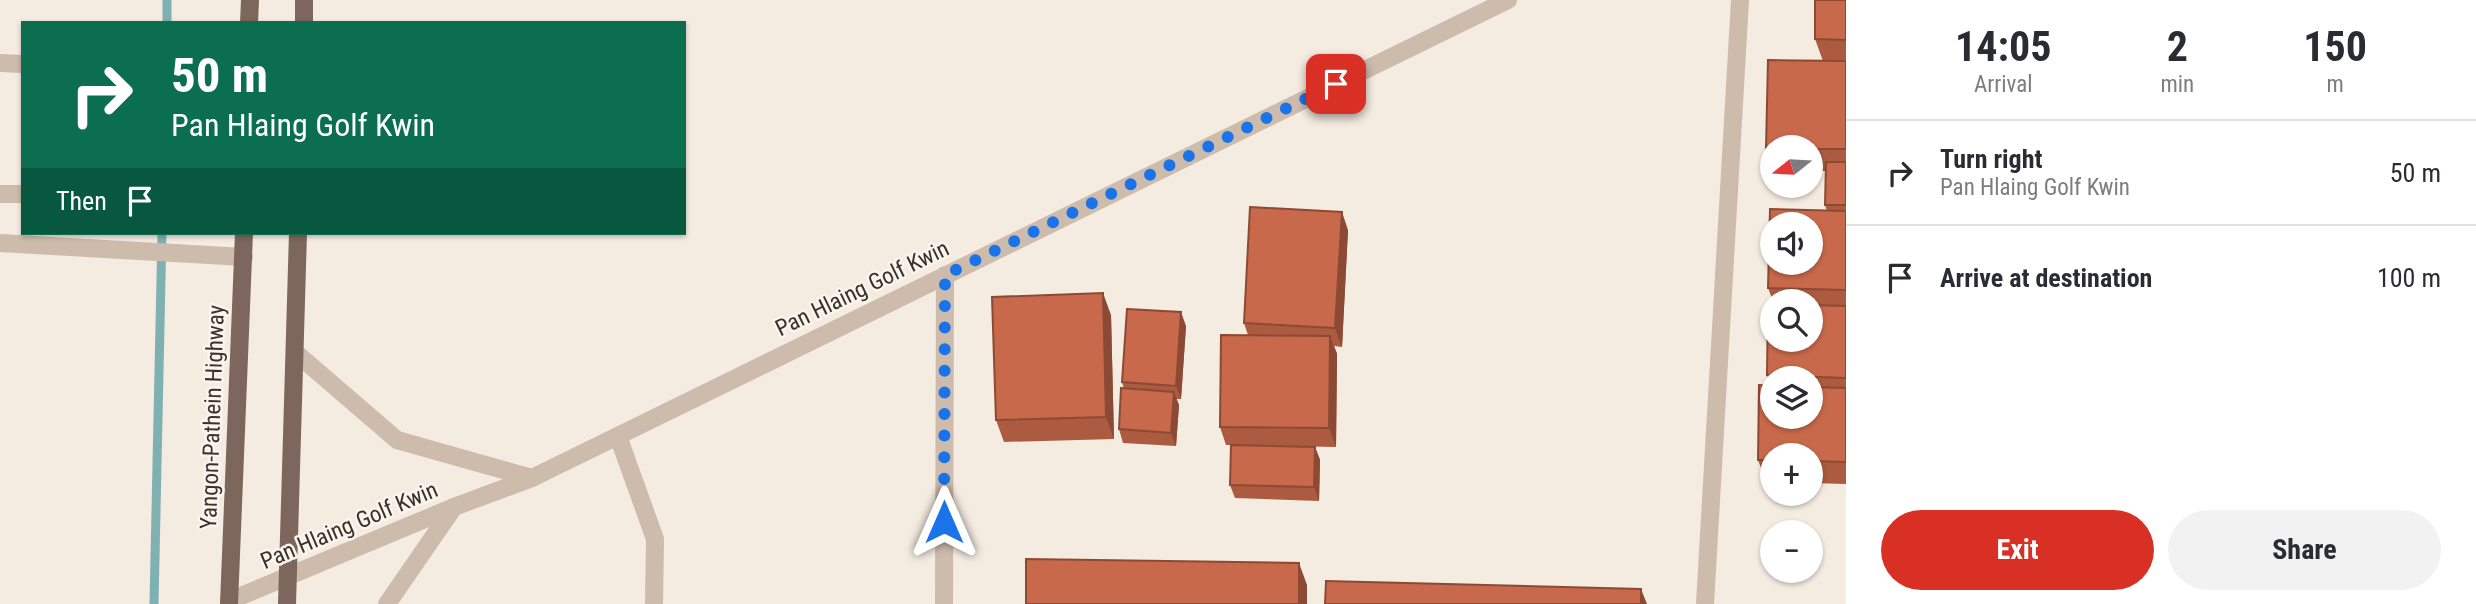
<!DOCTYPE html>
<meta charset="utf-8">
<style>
:root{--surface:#fff;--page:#f2f2f3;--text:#2b2b33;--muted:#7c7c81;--line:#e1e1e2;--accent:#d93025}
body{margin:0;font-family:"Roboto Condensed",sans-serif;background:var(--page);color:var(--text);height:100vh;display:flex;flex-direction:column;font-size:26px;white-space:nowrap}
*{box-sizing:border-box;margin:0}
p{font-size:23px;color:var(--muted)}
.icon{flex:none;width:38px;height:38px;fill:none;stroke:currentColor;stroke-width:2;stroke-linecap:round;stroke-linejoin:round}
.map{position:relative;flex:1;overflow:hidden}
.sheet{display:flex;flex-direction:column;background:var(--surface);width:630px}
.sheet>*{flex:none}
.guide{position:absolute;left:21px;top:21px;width:665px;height:214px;border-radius:0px;box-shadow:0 2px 5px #0004;background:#0b6e4f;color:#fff;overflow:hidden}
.needle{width:46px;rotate:252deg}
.buttons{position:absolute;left:1760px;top:135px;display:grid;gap:14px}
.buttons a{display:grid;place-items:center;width:63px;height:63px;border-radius:50%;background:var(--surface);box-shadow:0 2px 5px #0004;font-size:35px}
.pin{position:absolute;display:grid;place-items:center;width:60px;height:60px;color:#fff;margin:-30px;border-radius:14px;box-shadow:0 4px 10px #0006}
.me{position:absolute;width:77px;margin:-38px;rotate:0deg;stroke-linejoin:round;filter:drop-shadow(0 0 5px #0008)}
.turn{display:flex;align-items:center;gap:24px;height:147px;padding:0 35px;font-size:32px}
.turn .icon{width:91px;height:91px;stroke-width:2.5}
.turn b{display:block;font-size:49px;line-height:60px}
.then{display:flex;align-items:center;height:66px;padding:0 35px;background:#0003;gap:14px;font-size:26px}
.eta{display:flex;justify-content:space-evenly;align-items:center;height:119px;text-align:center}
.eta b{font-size:42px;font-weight:700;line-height:49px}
.cta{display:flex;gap:14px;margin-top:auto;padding:14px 35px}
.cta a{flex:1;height:80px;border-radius:42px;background:var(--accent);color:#fff;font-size:28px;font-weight:700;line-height:80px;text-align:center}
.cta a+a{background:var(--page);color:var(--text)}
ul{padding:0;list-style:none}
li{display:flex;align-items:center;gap:21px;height:105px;padding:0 35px;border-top:2px solid var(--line)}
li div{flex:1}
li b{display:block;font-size:26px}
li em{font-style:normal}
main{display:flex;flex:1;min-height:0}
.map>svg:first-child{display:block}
</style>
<main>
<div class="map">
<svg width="1846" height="604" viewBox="0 0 1846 604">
<rect width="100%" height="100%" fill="#f4ebe1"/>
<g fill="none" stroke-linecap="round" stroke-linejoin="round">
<!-- stream -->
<g stroke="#7fb0b2" stroke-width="9">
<polyline points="167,23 167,0"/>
<polyline points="154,604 162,233"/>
</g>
<!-- minor -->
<g stroke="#cdbbac" stroke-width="18">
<polyline points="0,63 23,64"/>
<polyline points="0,194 23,194"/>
<polyline points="0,243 244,257"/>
<polyline points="296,353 397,440 532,478"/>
<polyline points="618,436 655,539 654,604"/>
<polyline points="229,601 454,507 532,478 1508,0"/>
<polyline points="387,604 454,507"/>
<polyline points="944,604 945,275"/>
<polyline points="1705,604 1740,0"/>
</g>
<!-- major -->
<g stroke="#7d675c" stroke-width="18">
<polyline points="249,23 250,0"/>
<polyline points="304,23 304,0"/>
<polyline points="229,604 244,233"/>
<polyline points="287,604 298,233"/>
</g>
</g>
<!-- wall -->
<g fill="#ac5a40" fill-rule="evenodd">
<path d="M 1846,0 L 1846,484 L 1811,483 L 1811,455 L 1773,455 L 1773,482 L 1766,482 L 1758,460 L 1771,386 L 1767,375 L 1811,340 L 1811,301 L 1773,301 L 1768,288 L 1827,211 L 1825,205 L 1826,171 L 1811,171 L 1811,147 L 1773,147 L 1773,165 L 1766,148 L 1823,61 L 1815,39 ZM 1773,378 L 1811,378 L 1811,416 L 1773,416 Z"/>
<polygon points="1348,230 1342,347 1334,346 1337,354 1336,447 1226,445 1220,427 1248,335 1244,323"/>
<polygon points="1111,315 1114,439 1004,442 996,420"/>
<polygon points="1186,326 1181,399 1176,399 1179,405 1176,446 1123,443 1119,429 1124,389 1122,382"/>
<polygon points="1315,447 1320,460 1319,501 1235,498 1230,485"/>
</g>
<!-- shaded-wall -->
<g fill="#8c4a34">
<polygon points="1342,212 1348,230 1342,347 1335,328"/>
<polygon points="1103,293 1111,315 1114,439 1106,417"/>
<polygon points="1181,312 1186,326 1181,399 1176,386"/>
<polygon points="1330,336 1337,354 1336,447 1329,428"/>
<polygon points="1174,392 1179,405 1176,446 1171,433"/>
<polygon points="1315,447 1320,460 1319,501 1314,487"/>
<polygon points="1299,563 1307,585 1307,604 1299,604"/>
<polygon points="1641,589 1647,604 1641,604"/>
</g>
<!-- building -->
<g fill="#c8694b" stroke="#8c4a34" stroke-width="2" fill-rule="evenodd">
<polygon points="1815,0 1846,0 1846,40 1815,39"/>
<polygon points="1768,60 1846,61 1846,149 1811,149 1811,147 1766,148"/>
<polygon points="1826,162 1846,162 1846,205 1825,205"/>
<polygon points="1250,207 1342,212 1335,328 1244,323"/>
<path d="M 1770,209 L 1846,211 L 1846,290 L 1768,288 ZM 1773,224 L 1811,224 L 1811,262 L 1773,262 Z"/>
<polygon points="1103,293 1106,417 996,420 992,297"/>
<polygon points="1768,303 1773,303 1773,340 1811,340 1811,305 1846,306 1846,378 1767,375"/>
<polygon points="1127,309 1181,312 1176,386 1122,382"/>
<polygon points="1221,335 1330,336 1329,428 1220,427"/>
<polygon points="1759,385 1773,386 1773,416 1811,416 1811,387 1846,388 1846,462 1811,461 1811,455 1773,455 1773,460 1758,460"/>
<polygon points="1121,388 1174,392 1171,433 1119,429"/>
<polygon points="1231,445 1315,447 1314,487 1230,485"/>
<polygon points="1026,559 1299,563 1299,604 1026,604"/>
<polygon points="1326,581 1641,589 1641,604 1325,604"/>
</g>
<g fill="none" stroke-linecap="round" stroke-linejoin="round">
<!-- route -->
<polyline stroke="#1a73e8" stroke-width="12" stroke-dasharray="0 21.6" points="944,522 945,275 1336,84"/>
</g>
<g text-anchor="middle" stroke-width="5" stroke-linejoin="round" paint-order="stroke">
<!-- street labels -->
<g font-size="23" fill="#3b302b" stroke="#fbf5ee">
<text transform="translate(862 288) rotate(-26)" y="8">Pan Hlaing Golf Kwin</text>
<text transform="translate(212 417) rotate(-88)" y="8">Yangon-Pathein Highway</text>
<text transform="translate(349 525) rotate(-23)" y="8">Pan Hlaing Golf Kwin</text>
</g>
</g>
</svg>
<div class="buttons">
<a><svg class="needle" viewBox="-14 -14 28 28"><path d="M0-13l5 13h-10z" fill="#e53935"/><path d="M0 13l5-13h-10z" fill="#7c7c81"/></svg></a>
<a><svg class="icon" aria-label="sound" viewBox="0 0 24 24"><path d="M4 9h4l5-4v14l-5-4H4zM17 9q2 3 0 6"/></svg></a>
<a><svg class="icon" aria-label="search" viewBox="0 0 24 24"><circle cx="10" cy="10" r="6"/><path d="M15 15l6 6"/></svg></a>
<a><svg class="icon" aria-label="layers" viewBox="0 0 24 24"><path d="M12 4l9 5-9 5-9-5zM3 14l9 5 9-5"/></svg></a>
<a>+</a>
<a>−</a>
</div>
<div class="pin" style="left:1336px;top:84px;background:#d93025"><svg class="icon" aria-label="arrive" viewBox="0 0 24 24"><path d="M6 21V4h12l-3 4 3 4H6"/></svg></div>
<svg class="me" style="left:944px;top:522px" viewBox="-20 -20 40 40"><path d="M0-17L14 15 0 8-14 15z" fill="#1a73e8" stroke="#fff" stroke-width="4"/></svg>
<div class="guide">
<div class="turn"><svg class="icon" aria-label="right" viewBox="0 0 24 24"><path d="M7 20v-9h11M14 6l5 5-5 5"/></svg><div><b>50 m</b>Pan Hlaing Golf Kwin</div></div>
<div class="then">Then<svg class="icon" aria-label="arrive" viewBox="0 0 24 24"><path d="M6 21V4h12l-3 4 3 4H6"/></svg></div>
</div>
</div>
<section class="sheet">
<div class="eta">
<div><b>14:05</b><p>Arrival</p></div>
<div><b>2</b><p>min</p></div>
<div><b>150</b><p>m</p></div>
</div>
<ul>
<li><svg class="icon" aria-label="right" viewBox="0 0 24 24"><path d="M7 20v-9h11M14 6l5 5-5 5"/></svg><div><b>Turn right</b><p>Pan Hlaing Golf Kwin</p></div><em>50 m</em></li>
<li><svg class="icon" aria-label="arrive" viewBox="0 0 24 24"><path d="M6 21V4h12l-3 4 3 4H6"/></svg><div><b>Arrive at destination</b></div><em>100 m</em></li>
</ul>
<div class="cta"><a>Exit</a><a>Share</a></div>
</section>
</main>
